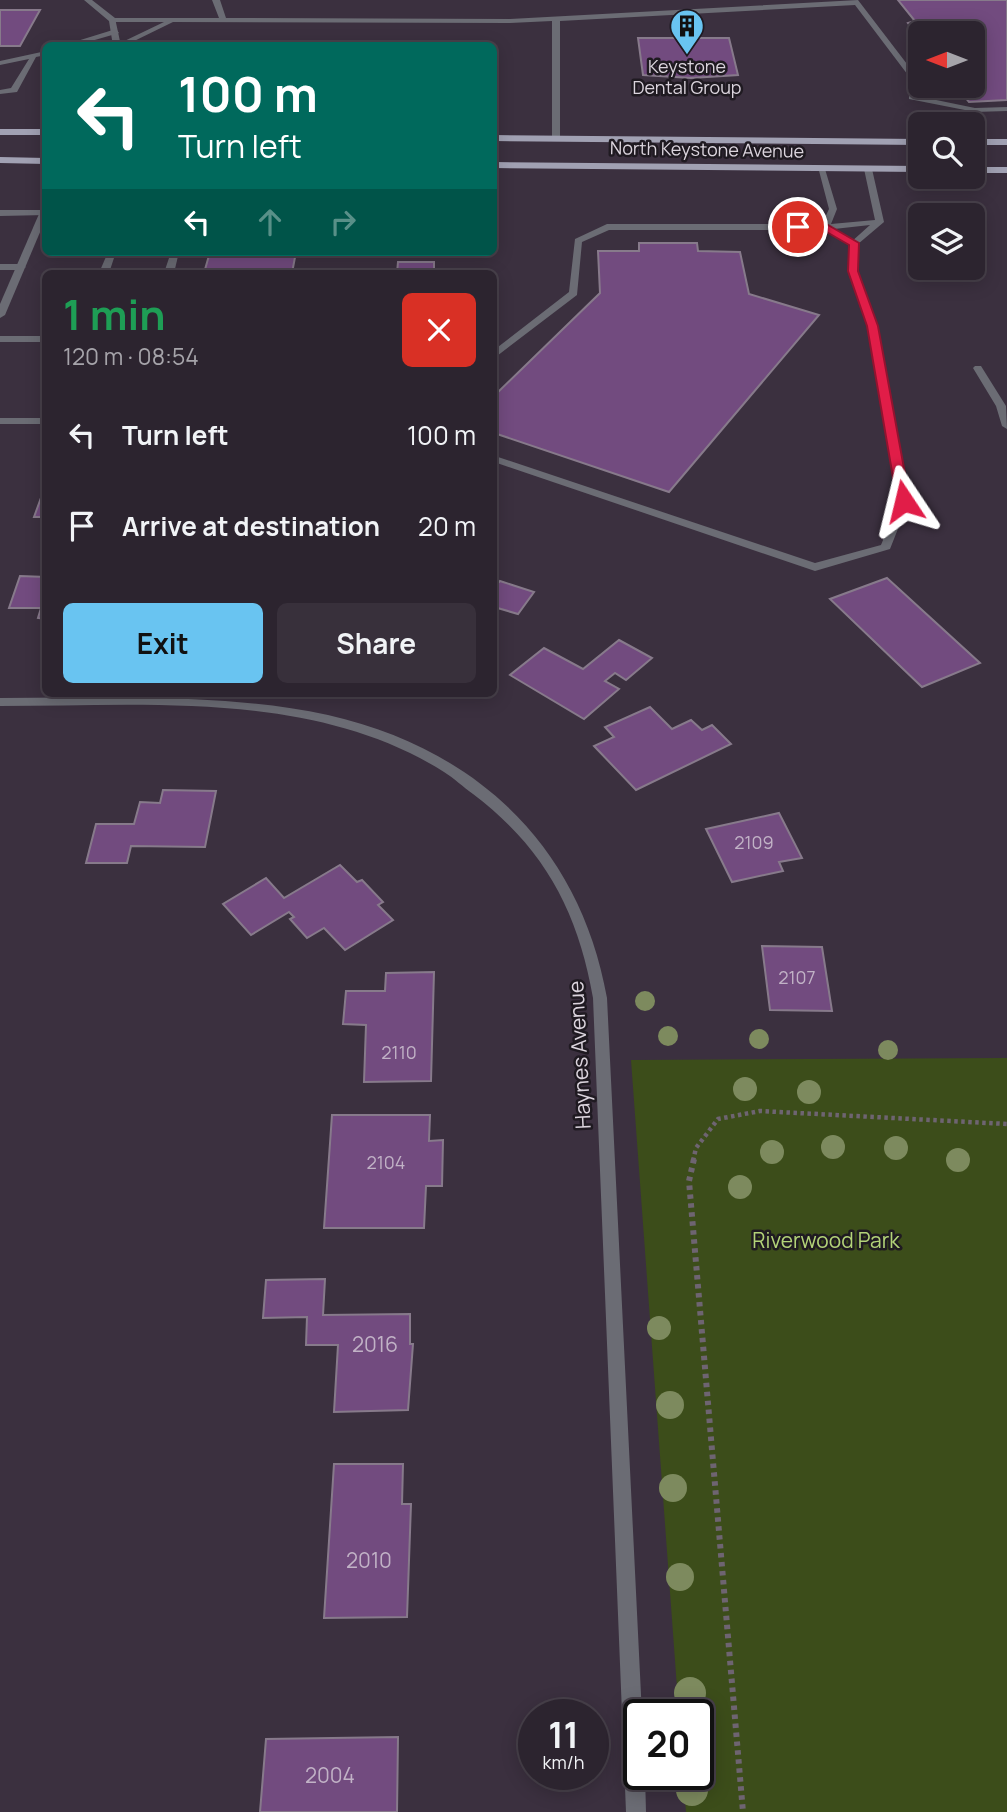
<!DOCTYPE html>
<meta charset="utf-8">
<style>
:root{--surface:#2c242f;--page:#38303b;--text:#f1f3f6;--muted:#a6a4aa;--line:#48414b;--accent:#69c4f1}
body{margin:0;font-family:Manrope,sans-serif;background:var(--page);color:var(--text);height:100vh;display:flex;flex-direction:column;font-size:26px;white-space:nowrap}
*{box-sizing:border-box;margin:0}
p{font-size:23px;color:var(--muted)}
.icon{flex:none;width:38px;height:38px;fill:none;stroke:currentColor;stroke-width:2;stroke-linecap:round;stroke-linejoin:round}
.map{position:relative;flex:1;overflow:hidden}
.panel{position:absolute;left:42px;top:270px;width:455px;height:427px;display:flex;flex-direction:column;background:var(--surface);border-radius:10px;box-shadow:0 4px 18px #0003,0 0 0 2px var(--line)}
.panel>*{flex:none}
.guide{position:absolute;left:42px;top:42px;width:455px;height:214px;border-radius:10px;box-shadow:0 4px 18px #0003,0 0 0 2px var(--line);background:#00695c;color:#fff;overflow:hidden}
.needle{width:46px;rotate:270deg}
.buttons{position:absolute;left:908px;top:21px;display:grid;gap:14px}
.buttons a{display:grid;place-items:center;width:77px;height:77px;border-radius:10px;background:var(--surface);box-shadow:0 4px 18px #0003,0 0 0 2px var(--line);font-size:35px}
.speed{position:absolute;left:518px;top:1699px;display:flex;gap:14px;font-size:35px;font-weight:700;text-align:center}
.speed>*{display:grid;place-content:center;width:91px;height:91px;border-radius:50%;background:var(--surface);box-shadow:0 4px 18px #0003,0 0 0 2px var(--line);line-height:1}
.speed small{font-size:18px;font-weight:400}
.speed .limit{border:4px solid #111;border-radius:10px;background:#fff;color:#111}
.pin{position:absolute;display:grid;place-items:center;width:60px;height:60px;color:#fff;margin:-30px;border:4px solid #fff;border-radius:50%;box-shadow:0 2px 7px #0007}
.me{position:absolute;width:77px;margin:-38px;rotate:350deg;stroke-linejoin:round;filter:drop-shadow(0 0 5px #0008)}
.turn{display:flex;align-items:center;gap:24px;height:147px;padding:0 21px;font-size:32px}
.turn .icon{width:91px;height:91px;stroke-width:2.5}
.turn b{display:block;font-size:49px;line-height:60px}
.lanes{display:flex;align-items:center;height:66px;padding:0 21px;background:#0003;justify-content:center;gap:35px;direction:ltr}
.lanes .off{opacity:.35}
.round{display:grid;place-items:center;flex:none;width:74px;height:74px;border-radius:10px;background:var(--page)}
.headline{display:flex;align-items:center;justify-content:space-between;height:119px;padding:0 21px}
h1{font-size:42px;font-weight:700;line-height:52px;color:#1e9e55}
.button{display:flex;gap:14px;margin-top:auto;padding:14px 21px}
.button a{flex:1;height:80px;border-radius:10px;background:var(--accent);color:#111;font-size:28px;font-weight:700;line-height:80px;text-align:center}
.button a+a{background:var(--page);color:var(--text)}
ul{padding:0;list-style:none}
li{display:flex;align-items:center;gap:21px;height:91px;padding:0 21px}
li div{flex:1}
li b{display:block;font-size:26px}
li em{font-style:normal}
.map>svg:first-child{display:block}
</style>
<div class="map">
<svg width="1007" height="1812" viewBox="0 0 1007 1812">
<rect width="100%" height="100%" fill="#3b303f"/>
<!-- green -->
<polygon fill="#3c4d1a" points="1007,1058 1007,1812 686,1812 683,1775 698,1774 698,1715 679,1715 631,1060"/>
<!-- building -->
<g fill="#724b7f" stroke="#877a8b" stroke-width="2">
<polygon points="898,0 1007,0 1007,100 969,102 956,86 973,86 973,33 920,33 920,39 908,23 915,21"/>
<polygon points="0,10 40,10 20,46 0,46"/>
<polygon points="638,38 729,38 738,75 691,78 643,75"/>
<polygon points="639,243 697,243 698,251 740,252 749,294 819,315 669,492 494,433 494,396 600,293 598,251 639,251"/>
<polygon points="210,252 296,252 292,273 204,273"/>
<polygon points="398,262 434,262 434,273 397,273"/>
<polygon points="46,484 46,517 34,517"/>
<polygon points="20,576 46,577 46,619 38,618 41,608 9,608"/>
<polygon points="887,578 980,663 922,687 830,599"/>
<polygon points="500,581 534,592 518,614 494,607 494,587"/>
<polygon points="619,640 652,658 626,680 615,673 605,681 619,689 584,719 510,675 544,648 583,669"/>
<polygon points="650,707 672,729 691,720 702,730 712,725 731,744 636,790 594,746 614,737 605,727"/>
<polygon points="163,790 216,791 205,847 131,846 127,863 86,863 96,824 134,824 140,802 160,803"/>
<polygon points="779,813 802,858 779,862 783,871 732,882 706,829"/>
<polygon points="340,865 357,882 362,880 383,902 378,905 393,920 345,950 324,928 307,938 290,919 294,917 289,912 251,935 223,904 266,878 284,898"/>
<polygon points="762,946 822,947 832,1011 770,1010"/>
<polygon points="434,972 431,1081 364,1082 366,1025 343,1024 346,991 385,991 386,973"/>
<polygon points="332,1115 430,1115 429,1141 443,1140 442,1186 426,1186 424,1228 324,1228"/>
<polygon points="325,1279 323,1315 410,1314 410,1344 413,1344 408,1410 334,1412 338,1345 306,1345 307,1317 263,1318 266,1280"/>
<polygon points="334,1464 403,1464 402,1504 411,1504 407,1617 324,1618"/>
<polygon points="398,1737 397,1812 260,1812 266,1739"/>
</g>
<g fill="none" stroke-linecap="round" stroke-linejoin="round">
<!-- path-far1 -->
<polyline stroke="#6e6471" stroke-width="4.5" stroke-dasharray="3.5 3.5" stroke-linecap="butt" points="693,1161 696,1148 718,1119 760,1111 1007,1124"/>
<!-- path -->
<polyline stroke="#6e6471" stroke-width="6" stroke-dasharray="4.5 4.5" stroke-linecap="butt" points="694,1159 689,1181 743,1812"/>
<!-- lane -->
<g fill="#6b6c74" fill-rule="evenodd">
<polygon points="212,0 220,0 226,18 510,19 858,0 920,81 920,86 923,86 917,87 855,5 560,21 560,138 556,140 552,138 552,21 510,23 173,22 124,46 114,46 164,22 112,22 109,18 219,18"/>
<polygon points="116,29 119,33 74,46 61,46"/>
<polygon points="46,51 46,55 36,57 17,92 0,94 0,90 11,88 29,59 0,65 0,61"/>
<polygon points="912,95 975,108 1007,107 1007,111 975,112 909,99 909,95"/>
<polygon points="818,167 825,169 837,209 831,224 875,220 864,169 868,167 872,169 884,222 858,244 858,271 878,326 909,501 890,549 815,571 494,462 494,456 498,457 815,563 881,545 899,501 868,326 848,271 850,243 870,225 825,230 609,230 582,242 577,295 497,356 494,357 494,350 569,292 575,239 607,224 822,224 829,209"/>
<polygon points="0,210 43,210 46,211 46,215 0,216"/>
<polygon points="108,252 116,252 109,273 99,273"/>
<polygon points="171,252 179,252 174,273 164,273"/>
<polygon points="0,264 21,264 26,267 21,270 0,270"/>
<rect x="0" y="336" width="46" height="6"/>
<polygon points="975,366 981,366 1006,406 1007,429 1002,426 996,406 973,368"/>
<rect x="0" y="418" width="46" height="6"/>
</g>
<!-- street -->
<g fill="#6b6c74" fill-rule="evenodd">
<polygon points="84,0 92,0 115,18 121,46 113,46 109,21"/>
<polygon points="46,205 46,218 5,315 0,318 0,304 42,207"/>
<path d="M 133,697 C 198,699 264,701 328,715 C 477,749 580,846 607,998 L 642,1715 L 639,1715 L 639,1774 L 645,1774 L 646,1812 L 626,1812 L 593,998 C 578,911 544,848 473,794 C 463,787 454,778 444,772 C 314,690 146,706 0,706 L 0,698 Z"/>
</g>
<!-- primary -->
<g fill="#a1a1b3" fill-rule="evenodd">
<rect x="0" y="129" width="46" height="6"/>
<polygon points="494,135 920,139 920,145 494,141"/>
<rect x="973" y="139" width="34" height="6"/>
<polygon points="0,157 46,158 46,164 0,163"/>
<polygon points="494,162 920,166 920,172 494,168"/>
<rect x="973" y="167" width="34" height="6"/>
</g>
</g>
<!-- trees -->
<g fill="#7d8a5e">
<circle cx="645" cy="1001" r="10"/>
<circle cx="668" cy="1036" r="10"/>
<circle cx="759" cy="1039" r="10"/>
<circle cx="888" cy="1050" r="10"/>
<circle cx="745" cy="1089" r="12"/>
<circle cx="809" cy="1092" r="12"/>
<circle cx="833" cy="1147" r="12"/>
<circle cx="896" cy="1148" r="12"/>
<circle cx="772" cy="1152" r="12"/>
<circle cx="958" cy="1160" r="12"/>
<circle cx="740" cy="1187" r="12"/>
<circle cx="659" cy="1328" r="12"/>
<circle cx="670" cy="1405" r="14"/>
<circle cx="673" cy="1488" r="14"/>
<circle cx="680" cy="1577" r="14"/>
<circle cx="690" cy="1693" r="16"/>
<circle cx="692" cy="1790" r="16"/>
</g>
<!-- route -->
<polygon fill="#e11d48" stroke="#92132f" stroke-width="2" points="798,224 828,225 859,243 858,271 878,326 910,501 908,503 899,503 897,501 867,326 848,271 849,245 823,230 794,229 793,227"/>
<!-- icons -->
<defs>
<g id="building-pin" transform="scale(1.75)"><path d="M0 17L-7.5 6A9.5 9.5 0 1 1 7.5 6Z" fill="#69c4f1" stroke="#1f1a21"/><path d="M-4-6H4V6H1V3H-1V6H-4ZM-2.5-4.3h1.7v1.8h-1.7ZM.8-4.3h1.7v1.8H.8ZM-2.5-1h1.7V.8h-1.7ZM.8-1h1.7V.8H.8Z" fill="#111"/></g>
</defs>
<g fill-rule="evenodd">
<use href="#building-pin" x="687" y="26"/>
</g>
<g text-anchor="middle" stroke-width="5" stroke-linejoin="round" paint-order="stroke">
<!-- far-poi labels -->
<g font-size="18" fill="#dbd4dd" stroke="#1f1a21">
<text x="687" y="73">Keystone<tspan x="687" dy="21">Dental Group</tspan></text>
</g>
<!-- far-street labels -->
<g font-size="18" fill="#dbd4dd" stroke="#1f1a21">
<text transform="translate(707 150) rotate(1)" y="6">North Keystone Avenue</text>
</g>
<!-- number labels -->
<g font-size="18" fill="#c1b2c6">
<text x="754" y="849">2109</text>
<text x="797" y="984">2107</text>
<text x="399" y="1059">2110</text>
<text x="386" y="1169">2104</text>
</g>
<!-- street labels -->
<g font-size="21" fill="#dbd4dd" stroke="#1f1a21">
<text transform="translate(580 1055) rotate(-93)" y="7">Haynes Avenue</text>
</g>
<!-- park labels -->
<g font-size="21" fill="#b3d378" stroke="#1f1a21">
<text x="826" y="1248">Riverwood Park</text>
</g>
<!-- near-number labels -->
<g font-size="21" fill="#c1b2c6">
<text x="375" y="1352">2016</text>
<text x="369" y="1568">2010</text>
<text x="330" y="1783">2004</text>
</g>
</g>
</svg>
<div class="buttons">
<a><svg class="needle" viewBox="-14 -14 28 28"><path d="M0-13l5 13h-10z" fill="#e53935"/><path d="M0 13l5-13h-10z" fill="#a6a4aa"/></svg></a>
<a><svg class="icon" aria-label="search" viewBox="0 0 24 24"><circle cx="10" cy="10" r="6"/><path d="M15 15l6 6"/></svg></a>
<a><svg class="icon" aria-label="layers" viewBox="0 0 24 24"><path d="M12 4l9 5-9 5-9-5zM3 14l9 5 9-5"/></svg></a>
</div>
<div class="speed"><div>11<small>km/h</small></div><div class="limit">20</div></div>
<div class="pin" style="left:798px;top:227px;background:#d93025"><svg class="icon" aria-label="arrive" viewBox="0 0 24 24"><path d="M6 21V4h12l-3 4 3 4H6"/></svg></div>
<svg class="me" style="left:904px;top:501px" viewBox="-20 -20 40 40"><path d="M0-17L14 15 0 8-14 15z" fill="#e11d48" stroke="#fff" stroke-width="4"/></svg>
<div class="guide">
<div class="turn"><svg class="icon" aria-label="left" viewBox="0 0 24 24"><path d="M17 20v-9H6M10 6l-5 5 5 5"/></svg><div><b>100 m</b>Turn left</div></div>
<div class="lanes"><svg class="icon" aria-label="left" viewBox="0 0 24 24"><path d="M17 20v-9H6M10 6l-5 5 5 5"/></svg><svg class="icon off" aria-label="ahead" viewBox="0 0 24 24"><path d="M12 20V5M6 11l6-6 6 6"/></svg><svg class="icon off" aria-label="right" viewBox="0 0 24 24"><path d="M7 20v-9h11M14 6l5 5-5 5"/></svg></div>
</div>
<section class="panel">
<div class="headline"><div><h1>1 min</h1><p>120 m · 08:54</p></div><a class="round" style="background:#d93025;color:#fff"><svg class="icon" aria-label="close" viewBox="0 0 24 24"><path d="M6 6l12 12M18 6L6 18"/></svg></a></div>
<ul>
<li><svg class="icon" aria-label="left" viewBox="0 0 24 24"><path d="M17 20v-9H6M10 6l-5 5 5 5"/></svg><div><b>Turn left</b></div><em>100 m</em></li>
<li><svg class="icon" aria-label="arrive" viewBox="0 0 24 24"><path d="M6 21V4h12l-3 4 3 4H6"/></svg><div><b>Arrive at destination</b></div><em>20 m</em></li>
</ul>
<div class="button"><a>Exit</a><a>Share</a></div>
</section>
</div>
